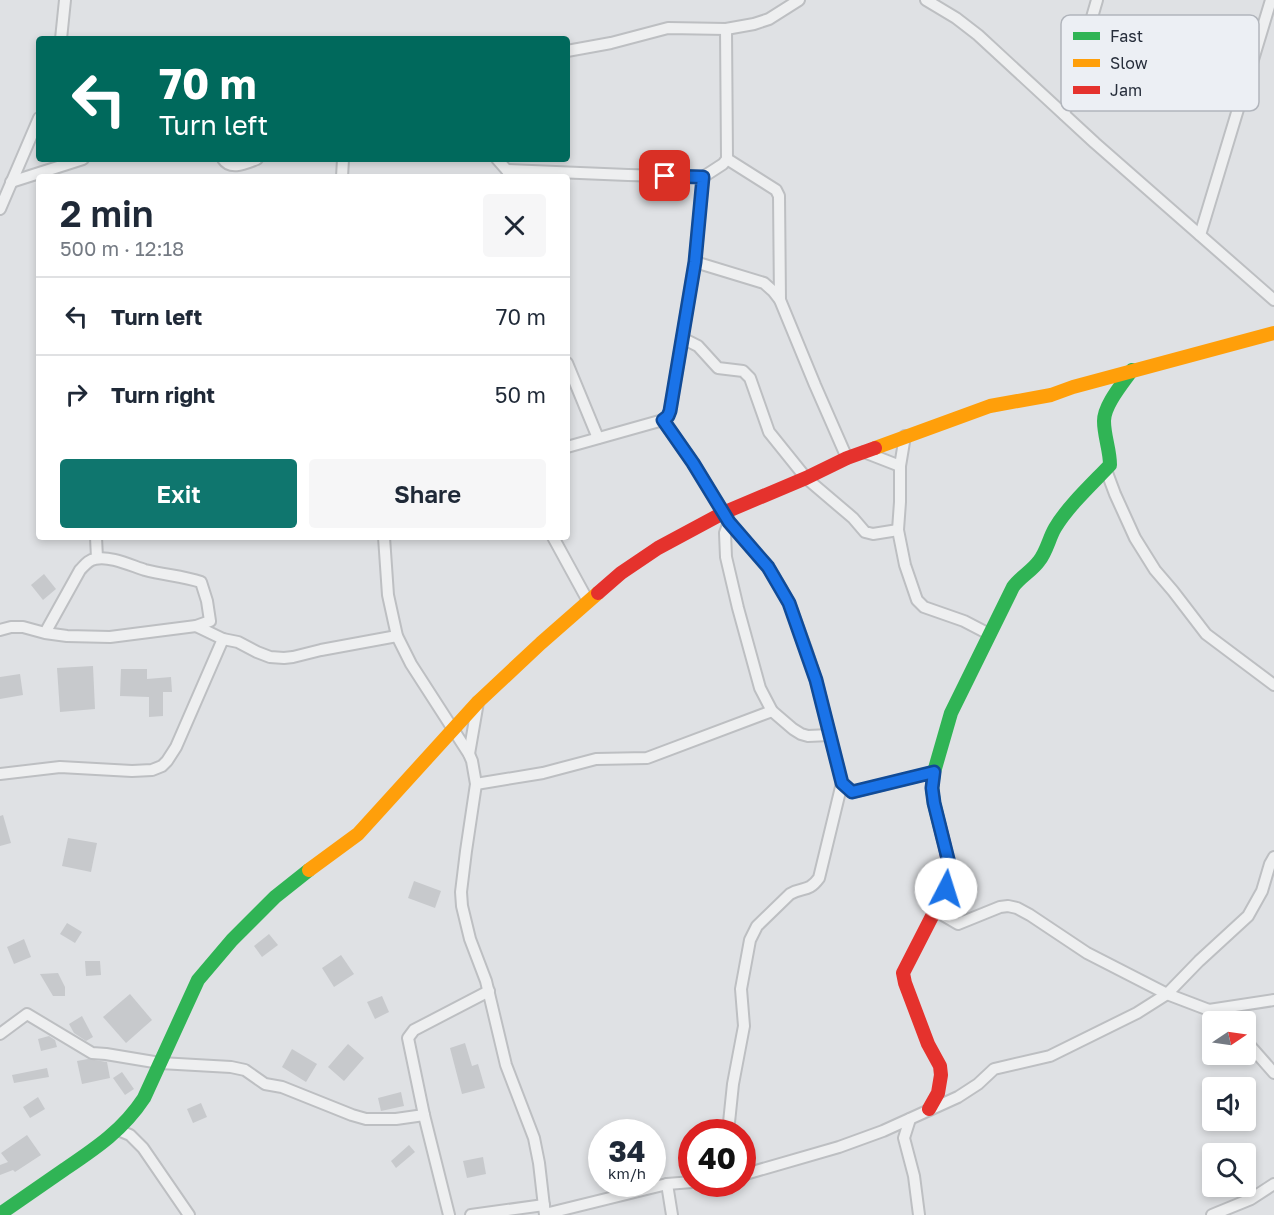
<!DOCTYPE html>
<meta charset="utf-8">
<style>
:root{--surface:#fff;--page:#f6f6f7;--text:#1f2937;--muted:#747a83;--line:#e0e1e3;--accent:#0f766e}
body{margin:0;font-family:"Golos Text",sans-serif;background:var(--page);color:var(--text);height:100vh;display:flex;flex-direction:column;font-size:22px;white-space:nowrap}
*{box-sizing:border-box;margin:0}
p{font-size:20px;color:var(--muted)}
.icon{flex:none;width:33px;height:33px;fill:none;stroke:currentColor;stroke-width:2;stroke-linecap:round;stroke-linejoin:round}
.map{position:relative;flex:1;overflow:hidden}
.panel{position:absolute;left:36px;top:174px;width:534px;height:366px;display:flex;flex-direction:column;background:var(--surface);border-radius:6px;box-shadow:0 3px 9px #0003}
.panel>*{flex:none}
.hud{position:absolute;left:36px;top:36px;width:534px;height:126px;border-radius:6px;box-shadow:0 3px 9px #0003;background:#00695c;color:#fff;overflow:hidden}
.needle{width:39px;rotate:77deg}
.tools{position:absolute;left:1202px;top:1011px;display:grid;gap:12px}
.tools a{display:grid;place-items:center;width:54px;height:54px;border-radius:6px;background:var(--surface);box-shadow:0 3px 9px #0003;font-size:30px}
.speed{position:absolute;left:588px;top:1119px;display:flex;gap:12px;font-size:30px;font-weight:700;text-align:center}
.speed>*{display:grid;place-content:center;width:78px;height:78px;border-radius:50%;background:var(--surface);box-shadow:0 3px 9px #0003;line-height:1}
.speed small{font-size:15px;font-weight:400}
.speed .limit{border:9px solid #d22;background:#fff;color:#111}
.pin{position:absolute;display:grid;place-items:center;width:51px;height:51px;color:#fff;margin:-26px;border-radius:12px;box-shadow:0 3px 9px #0006}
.me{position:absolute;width:66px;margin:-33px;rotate:5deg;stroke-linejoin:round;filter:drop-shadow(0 0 4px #0008)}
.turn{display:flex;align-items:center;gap:21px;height:126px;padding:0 24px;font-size:27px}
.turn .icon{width:78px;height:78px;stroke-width:2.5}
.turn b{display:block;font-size:42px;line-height:51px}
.round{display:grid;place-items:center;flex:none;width:63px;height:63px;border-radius:6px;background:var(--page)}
.head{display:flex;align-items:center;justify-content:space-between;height:102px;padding:0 24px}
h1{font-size:36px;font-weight:600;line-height:45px}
.primary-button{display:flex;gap:12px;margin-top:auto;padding:12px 24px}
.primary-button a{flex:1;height:69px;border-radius:6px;background:var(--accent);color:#fff;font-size:24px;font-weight:600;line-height:69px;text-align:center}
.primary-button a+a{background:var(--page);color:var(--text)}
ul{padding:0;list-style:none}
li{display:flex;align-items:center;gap:18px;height:78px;padding:0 24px;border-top:2px solid var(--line)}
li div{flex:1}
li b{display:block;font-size:22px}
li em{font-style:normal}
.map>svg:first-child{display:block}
</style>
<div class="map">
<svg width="1274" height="1215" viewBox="0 0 1274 1215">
<rect width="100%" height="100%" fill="#dfe1e4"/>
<!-- building -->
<g fill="#c7c9cc">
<polygon points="44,574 56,589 43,600 31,585"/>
<polygon points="93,666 95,709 60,712 57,668"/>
<polygon points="121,669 147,669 147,679 171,677 172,692 163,692 163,716 149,717 149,697 120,696"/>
<polygon points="20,674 23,695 0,699 0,677"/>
<polygon points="3,815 11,843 0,846 0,816"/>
<polygon points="68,838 97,843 91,872 62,866"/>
<polygon points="414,881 441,891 435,908 408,898"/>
<polygon points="67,923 82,932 75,943 60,934"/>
<polygon points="269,934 278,945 262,957 254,946"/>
<polygon points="24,939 31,957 14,964 7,947"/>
<polygon points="341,955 354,974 334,987 322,968"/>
<polygon points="85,961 100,961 101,975 86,976"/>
<polygon points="58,973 65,987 65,996 53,996 40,974"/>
<polygon points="130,994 152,1020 126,1043 103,1017"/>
<polygon points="382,996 389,1012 375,1019 367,1002"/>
<polygon points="82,1016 93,1037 86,1041 74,1033 69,1024"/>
<polygon points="49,1036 55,1040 57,1047 41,1051 38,1039"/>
<polygon points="465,1043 472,1066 478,1064 485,1088 462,1094 450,1048"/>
<polygon points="348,1044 364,1058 344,1081 328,1067"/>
<polygon points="292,1049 317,1064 306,1082 282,1067"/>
<polygon points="88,1059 107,1062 110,1078 82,1084 77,1061"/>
<polygon points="47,1068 49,1077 14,1083 12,1075"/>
<polygon points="122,1072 134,1089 125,1095 113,1078"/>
<polygon points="401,1092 404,1106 381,1111 378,1098"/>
<polygon points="38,1097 45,1109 30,1118 23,1107"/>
<polygon points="201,1103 207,1117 193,1123 187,1109"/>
<polygon points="27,1135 41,1155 15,1172 13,1170 0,1175 0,1165 8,1162 1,1153"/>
<polygon points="409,1145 415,1152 396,1168 391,1161"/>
<polygon points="483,1157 486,1174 467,1178 463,1161"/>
</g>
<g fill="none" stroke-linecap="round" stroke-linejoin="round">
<!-- street casing -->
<g stroke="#bdbfc2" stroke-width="14">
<g id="street">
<polyline points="926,0 956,18 978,35 1095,143 1274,300"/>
<polyline points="61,39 65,0"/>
<polyline points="567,51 611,43 668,28 726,29 754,24 769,19 799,0"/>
<polyline points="1064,114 1097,0"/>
<path d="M 223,159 C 231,171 246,163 257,159"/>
<polyline points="497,159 511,175"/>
<polyline points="727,159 776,190 779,196 780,300"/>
<polyline points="507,170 628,175 703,177 723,164 727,159 726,29"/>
<polyline points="342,177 343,159"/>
<polyline points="11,182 83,159"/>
<polyline points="0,209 39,118"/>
<polyline points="1200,235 1271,0"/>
<polyline points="695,262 764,283 773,291 780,300 815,385 847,458"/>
<polyline points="682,338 698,346 718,368 743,371 750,378 769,432 806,478 853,518 865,532 873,534 898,530"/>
<polyline points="567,363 598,438"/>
<path d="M 663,420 L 693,463 L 729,522 L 768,567 L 782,590 L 789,603 L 806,649 L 816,680 L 842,783 L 819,878 C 808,893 803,886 790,894 L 757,926 L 750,940 L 741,989 L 744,1026 L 733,1084 L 728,1132"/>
<polyline points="905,436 900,466 900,502 898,530 905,565 917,600 924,607 964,621 989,634"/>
<polyline points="567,447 663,420 668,416 670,411 695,262 703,177"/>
<polyline points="864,452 900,466"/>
<polyline points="1106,470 1115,494 1135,538 1155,570 1173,591 1206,634 1274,685"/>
<polyline points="729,522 725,533 726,557 738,608 760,688 772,711 793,729 801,734 808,736 830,735"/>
<polyline points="96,537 97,558"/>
<polyline points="384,537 388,595 397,636 411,664 469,754 472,761 476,784 466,851 461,892 462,906 470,939 486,981 506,1065 534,1138 539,1163 545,1215"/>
<polyline points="553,537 588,601"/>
<polyline points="196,626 223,639 238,642 257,652 270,657 284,658 293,657 321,650 397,636"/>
<path d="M 0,630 L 11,627 L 23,627 L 45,633 L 67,636 L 110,637 L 196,626 L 210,621 L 207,601 L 201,582 C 183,576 164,575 145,570 C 132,566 109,555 95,559 C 88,560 85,565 80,570 L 45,633"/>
<polyline points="469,754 478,702"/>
<polyline points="0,774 60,767 132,771 152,770 162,766 167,761 176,747 223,639"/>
<polyline points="842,783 853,792 934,772"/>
<polyline points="476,784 543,773 596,759 647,758 772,711"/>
<polyline points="934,910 958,924 1000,907 1008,906 1017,908 1030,915 1087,953 1167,994 1209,1010 1225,1022"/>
<polyline points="1209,1010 1274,1000"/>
<polyline points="0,1034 27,1014 92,1053 106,1054 160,1063 231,1067 245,1070 265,1084 282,1087 352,1115 366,1119 396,1119 424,1115"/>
<polyline points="1245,1040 1274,1073"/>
<polyline points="910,1119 904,1138 914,1176 919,1215"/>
<polyline points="118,1130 130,1135 143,1148 189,1215"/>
<polyline points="742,1175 839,1147 883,1131 958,1097 978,1084 994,1069 1050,1056 1137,1013 1167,994 1199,961 1248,916 1262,891 1270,864 1274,857"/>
<polyline points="667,1184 672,1215"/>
<polyline points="545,1214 667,1184 692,1182"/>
<polyline points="449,1215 424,1115 408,1038 414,1030 489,991"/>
<polyline points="471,1215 544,1205"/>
<polyline points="1212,1215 1251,1199 1274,1184"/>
</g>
</g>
<!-- street -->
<use href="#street" stroke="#eeeff0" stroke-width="10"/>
<!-- fast -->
<g stroke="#30b455" stroke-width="14">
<path d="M 940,827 L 934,803 L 932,788 L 934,772 L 951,713 L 1013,587 C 1020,577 1032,571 1039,561 C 1047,551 1049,538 1055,528 C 1068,506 1093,483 1110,465 C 1110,450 1104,436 1104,421 C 1104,405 1123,383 1132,370"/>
<path d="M 0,1214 C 22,1199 43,1184 65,1169 C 96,1148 123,1130 144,1098 L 198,980 L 232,940 L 275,897 L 309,870"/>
</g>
<!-- slow -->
<g stroke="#ff9f0a" stroke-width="14">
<polyline points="875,448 990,406 1051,395 1073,387 1274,333"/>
<polyline points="309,870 358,834 478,702 541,643 598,593"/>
</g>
<!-- jam -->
<g stroke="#e5322d" stroke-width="14">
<polyline points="598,593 621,573 658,548 723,513 806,478 847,458 875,448"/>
<path d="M 929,1109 L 938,1093 L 941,1075 L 940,1066 L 928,1044 L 905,983 L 903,973 L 946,889 C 951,864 946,851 940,827"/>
</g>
</g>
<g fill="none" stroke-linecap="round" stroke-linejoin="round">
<!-- route casing -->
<g stroke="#114b97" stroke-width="15">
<polyline id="route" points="665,176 703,177 695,262 670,411 668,416 663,420 693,463 729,522 768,567 789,603 816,680 842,783 852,792 934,772 932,788 934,803 949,863 950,875 946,889"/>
</g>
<!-- route -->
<use href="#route" stroke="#1a73e8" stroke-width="10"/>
</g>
<!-- legend -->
<rect x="1061" y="15" width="198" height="96" rx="9" fill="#eceff4" stroke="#b1b5bc" stroke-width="1.5"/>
<rect x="1073" y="32" width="27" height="8" fill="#30b455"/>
<rect x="1073" y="59" width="27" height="8" fill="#ff9f0a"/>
<rect x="1073" y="86" width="27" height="8" fill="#e5322d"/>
<g font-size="16" fill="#272e3b">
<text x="1110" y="42">Fast</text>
<text x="1110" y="69">Slow</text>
<text x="1110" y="96">Jam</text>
</g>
</svg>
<div class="tools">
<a><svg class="needle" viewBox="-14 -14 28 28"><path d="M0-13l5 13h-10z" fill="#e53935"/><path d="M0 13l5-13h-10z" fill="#747a83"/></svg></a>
<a><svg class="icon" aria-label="sound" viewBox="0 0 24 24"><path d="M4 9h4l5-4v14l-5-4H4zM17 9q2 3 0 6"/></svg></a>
<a><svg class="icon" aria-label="search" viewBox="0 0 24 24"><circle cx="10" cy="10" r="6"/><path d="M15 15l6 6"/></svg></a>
</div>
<div class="speed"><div>34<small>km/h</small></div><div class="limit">40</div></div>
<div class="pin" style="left:665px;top:176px;background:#d93025"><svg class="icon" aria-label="arrive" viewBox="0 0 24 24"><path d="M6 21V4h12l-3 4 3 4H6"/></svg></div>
<svg class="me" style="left:946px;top:889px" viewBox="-20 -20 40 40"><circle r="19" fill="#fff"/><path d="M0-13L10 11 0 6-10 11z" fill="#1a73e8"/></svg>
<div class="hud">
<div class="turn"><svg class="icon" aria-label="left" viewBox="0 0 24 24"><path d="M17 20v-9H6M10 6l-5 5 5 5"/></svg><div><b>70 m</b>Turn left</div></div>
</div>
<section class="panel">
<div class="head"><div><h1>2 min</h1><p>500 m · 12:18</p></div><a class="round"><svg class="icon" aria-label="close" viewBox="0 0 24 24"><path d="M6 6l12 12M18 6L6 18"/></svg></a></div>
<ul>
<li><svg class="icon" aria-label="left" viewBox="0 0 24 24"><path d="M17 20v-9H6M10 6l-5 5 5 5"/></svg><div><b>Turn left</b></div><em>70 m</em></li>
<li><svg class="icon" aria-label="right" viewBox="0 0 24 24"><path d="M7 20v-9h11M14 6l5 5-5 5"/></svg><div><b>Turn right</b></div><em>50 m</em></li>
</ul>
<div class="primary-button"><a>Exit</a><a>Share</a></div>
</section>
</div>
